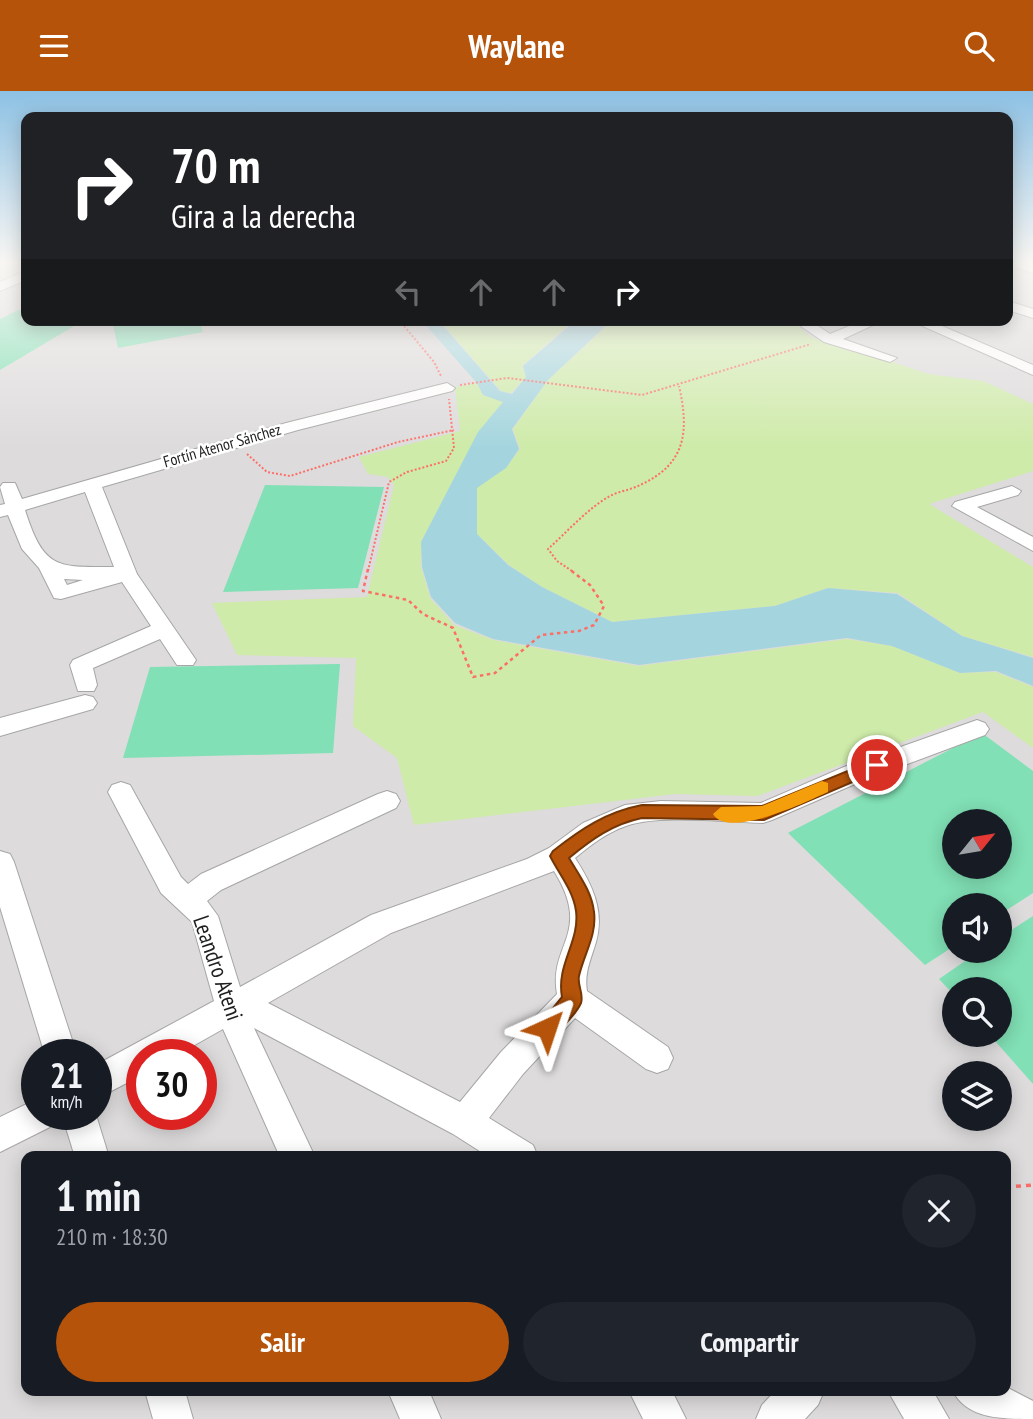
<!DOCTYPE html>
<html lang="es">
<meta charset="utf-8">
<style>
:root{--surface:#171b24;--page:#20242c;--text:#f1f3f6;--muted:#9ea1a6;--accent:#b45309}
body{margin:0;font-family:"PT Sans Narrow",sans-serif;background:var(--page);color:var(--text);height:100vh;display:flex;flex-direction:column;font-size:26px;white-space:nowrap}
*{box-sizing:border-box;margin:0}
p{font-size:23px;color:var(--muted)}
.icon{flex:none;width:38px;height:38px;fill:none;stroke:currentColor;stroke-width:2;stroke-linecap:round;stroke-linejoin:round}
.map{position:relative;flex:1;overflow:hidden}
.side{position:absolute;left:21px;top:1060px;width:990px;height:245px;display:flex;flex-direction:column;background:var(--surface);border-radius:14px;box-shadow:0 4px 18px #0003}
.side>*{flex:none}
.guide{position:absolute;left:21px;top:21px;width:992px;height:214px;border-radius:14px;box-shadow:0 4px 18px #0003;background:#202124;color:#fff;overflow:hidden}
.needle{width:46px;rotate:60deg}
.tools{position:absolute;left:942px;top:718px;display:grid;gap:14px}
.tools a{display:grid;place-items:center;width:70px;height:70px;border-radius:50%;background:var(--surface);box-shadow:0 4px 18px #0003;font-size:35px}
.speed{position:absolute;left:21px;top:948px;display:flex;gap:14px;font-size:35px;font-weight:700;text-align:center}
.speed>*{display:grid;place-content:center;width:91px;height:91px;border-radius:50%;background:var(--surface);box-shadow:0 4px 18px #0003;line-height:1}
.speed small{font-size:18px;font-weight:400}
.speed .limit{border:10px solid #d22;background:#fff;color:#111}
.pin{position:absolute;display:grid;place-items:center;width:60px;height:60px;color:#fff;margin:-30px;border:4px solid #fff;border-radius:50%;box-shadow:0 2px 7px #0007}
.me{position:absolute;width:77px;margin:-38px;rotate:42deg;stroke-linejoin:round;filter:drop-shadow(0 0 5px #0008)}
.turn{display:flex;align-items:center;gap:24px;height:147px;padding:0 35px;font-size:32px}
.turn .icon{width:91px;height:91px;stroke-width:2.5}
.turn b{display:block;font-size:49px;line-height:60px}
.lanes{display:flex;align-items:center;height:66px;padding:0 35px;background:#0003;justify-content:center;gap:35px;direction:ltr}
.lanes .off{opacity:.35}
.round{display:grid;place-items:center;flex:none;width:74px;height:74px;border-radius:37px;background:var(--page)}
.summary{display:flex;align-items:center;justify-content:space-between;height:119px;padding:0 35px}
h1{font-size:42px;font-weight:600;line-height:52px}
.cta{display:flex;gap:14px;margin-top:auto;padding:14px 35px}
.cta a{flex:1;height:80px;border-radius:42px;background:var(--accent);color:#fff;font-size:28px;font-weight:600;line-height:80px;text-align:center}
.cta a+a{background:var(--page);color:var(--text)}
header{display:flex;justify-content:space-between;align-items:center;height:91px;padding:0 35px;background:var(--accent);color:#fff;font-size:32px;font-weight:600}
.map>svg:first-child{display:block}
</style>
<header><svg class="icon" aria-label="menu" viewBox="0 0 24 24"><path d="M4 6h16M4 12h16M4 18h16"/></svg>Waylane<svg class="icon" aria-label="search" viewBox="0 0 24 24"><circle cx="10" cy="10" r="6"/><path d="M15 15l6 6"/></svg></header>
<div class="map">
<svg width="1033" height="1328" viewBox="0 0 1033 1328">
<rect width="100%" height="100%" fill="#f0ebe4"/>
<!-- residential -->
<path fill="#dddbdc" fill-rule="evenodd" d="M 0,171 L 26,171 L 26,229 L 1008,229 L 1008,171 L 1033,171 L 1033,1328 L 0,1328 ZM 954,730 L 999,730 L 999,775 L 954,775 ZM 954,814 L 999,814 L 999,859 L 954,859 ZM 954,898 L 999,898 L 999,943 L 954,943 ZM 37,964 L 96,964 L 96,1024 L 37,1024 ZM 142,964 L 201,964 L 201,1024 L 142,1024 ZM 954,982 L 999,982 L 999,1027 L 954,1027 ZM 26,1066 L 1006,1066 L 1006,1300 L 26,1300 Z"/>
<!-- grass -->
<g fill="#ceeba9">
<polygon points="439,229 574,229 522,275 526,286 511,302 501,300"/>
<path d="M 613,229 L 794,229 C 805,244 818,252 838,253 L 928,283 L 983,290 L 1033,313 L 1033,380 L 929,413 L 1033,476 L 1033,566 L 962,545 L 898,502 L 828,497 L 775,515 L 612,531 L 542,496 L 509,474 L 477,443 L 477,396 L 506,377 L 520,358 L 513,338 L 548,289 Z"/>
<polygon points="477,292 483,304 503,311 478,342 421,451 421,476 430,507 454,534 493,549 638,575 847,548 892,555 960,582 996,581 1033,596 1033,657 983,621 757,705 675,703 414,734 397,667 353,635 356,567 237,564 212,512 367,506 394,394 388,386 368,383 359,366 460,340 455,296"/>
</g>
<!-- pitch -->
<g fill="#81e0b5" fill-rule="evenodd">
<polygon points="18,219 26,221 26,229 81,231 0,279 0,228"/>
<polygon points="112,229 199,229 203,241 118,257"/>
<polygon points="265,394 384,396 358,497 223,501"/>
<polygon points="340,573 333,662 123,667 150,576"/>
<path d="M 982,642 L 1033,680 L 1033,802 L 999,824 L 999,814 L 954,814 L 954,855 L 925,874 L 788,742 ZM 954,730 L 999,730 L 999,775 L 954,775 Z"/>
<polygon points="1033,825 1033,993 989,943 999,943 999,898 954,898 954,904 939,888 981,859 999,859 999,847"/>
</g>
<!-- water -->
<polygon fill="#a4d5de" points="421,229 438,229 500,300 512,303 526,286 523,275 576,229 612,229 548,289 512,338 519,358 506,377 477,397 477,443 508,474 542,496 612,531 775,515 828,497 897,503 962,545 1033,567 1033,595 996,580 960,582 892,555 847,547 639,574 493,548 455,532 431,506 422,476 421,451 478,341 503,311 483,304 477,292"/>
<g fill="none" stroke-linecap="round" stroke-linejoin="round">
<!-- minor casing -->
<g stroke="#a6a6a6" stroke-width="2">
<g id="minor">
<polygon points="1008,171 1033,174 1033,182 1008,174"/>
<polygon points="26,180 26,189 0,200 0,191"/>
<polygon points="1008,210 1033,218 1033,227 1008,219"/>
<polygon points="792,229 809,229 830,243 864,229 884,229 843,248 897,267 890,271 824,251"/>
<polygon points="909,229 928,229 1033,274 1033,284"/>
<path d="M 447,292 L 455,297 L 452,300 L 298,339 L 102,396 L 137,483 L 196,569 L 193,574 L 177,574 L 160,548 L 93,577 L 97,594 L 94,600 L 78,600 L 70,574 L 73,569 L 151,535 L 122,491 L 61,508 L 54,507 L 39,477 L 22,458 L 8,424 L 0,426 L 0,414 L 5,413 L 0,396 L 3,392 L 15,392 L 22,408 L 286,332 ZM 85,401 L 114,476 C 57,476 44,479 25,419 ZM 64,488 L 83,489 L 67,494 Z"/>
<polygon points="1012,395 1021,400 1018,404 977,416 1033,446 1033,460 952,415 955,411"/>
<polygon points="85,604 93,606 97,612 93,618 0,645 0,627"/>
<path d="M 977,629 L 985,632 L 989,638 L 985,644 L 862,690 L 772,729 L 763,732 C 727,731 658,723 626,735 C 606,742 591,754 575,767 C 592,793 605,820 596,851 C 591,868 584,882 587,900 L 668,956 L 673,967 L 668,978 L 657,982 L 646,978 L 575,927 L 523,983 L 489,1027 L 533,1054 L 538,1066 L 489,1066 L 453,1043 L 254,937 L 315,1066 L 280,1066 L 223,938 L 177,964 L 142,964 L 142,984 L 96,1008 L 96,974 L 214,910 L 192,831 L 161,802 L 108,701 L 112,694 L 121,691 L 130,694 L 181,786 L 188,793 L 201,783 L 378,703 L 387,700 L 396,703 L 400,710 L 396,717 L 221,799 L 207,810 L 218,825 L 240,896 L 371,824 L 527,768 L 549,757 L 583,732 L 625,714 L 661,710 L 761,712 L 844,676 ZM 554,780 C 593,843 548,853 557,903 L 501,961 L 460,1011 L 268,912 L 391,842 Z"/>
<polygon points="0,760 10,763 14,771 77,964 45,964 0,816"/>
<polygon points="37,1008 37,1024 55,1024 50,1036 0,1061 0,1026"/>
<polygon points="62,1024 96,1024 109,1066 75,1066"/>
<path d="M 1006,1296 L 1033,1310 L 1033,1328 C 1002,1328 967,1328 953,1300 L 1006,1300 Z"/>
<polygon points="145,1300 185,1300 193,1328 153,1328"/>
<polygon points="388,1300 429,1300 441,1328 400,1328"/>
<polygon points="629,1300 672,1300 686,1328 643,1328"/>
<polygon points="775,1300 824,1300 818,1314 805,1328 756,1328 762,1314"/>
<polygon points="888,1300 933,1300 949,1328 904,1328"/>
</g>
</g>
<!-- path-far2 -->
<g stroke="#fc6f69" stroke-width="2" stroke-dasharray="2 2" stroke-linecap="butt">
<polyline points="399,229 434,271 441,285"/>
<polyline points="460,294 507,287 642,304 811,253"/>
<polyline points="247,363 267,381 290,385 398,351 454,339"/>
<polyline points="368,480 389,391 407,381 446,370 454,357 449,308"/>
<path d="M 572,480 L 557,470 L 548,458 C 567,441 588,417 610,405 C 619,400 631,399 640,394 C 687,373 689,339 679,295"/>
</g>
<!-- path-far1 -->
<polyline stroke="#fc6f69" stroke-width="2.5" stroke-dasharray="3.5 3.5" stroke-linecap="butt" points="368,478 363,500 408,509 423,523 453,537 473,586 495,582 541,544 579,540 594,534 604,515 590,494 569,478"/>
<!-- path -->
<polyline stroke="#fc6f69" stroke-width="3.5" stroke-dasharray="5 5" stroke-linecap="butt" points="1006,1096 1033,1094"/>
<!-- minor -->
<use href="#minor" fill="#fff" fill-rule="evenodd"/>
</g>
<!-- sky -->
<linearGradient id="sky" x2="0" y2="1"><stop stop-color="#8dc1e4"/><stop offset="0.48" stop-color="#f8f6f3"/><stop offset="1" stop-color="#f8f6f3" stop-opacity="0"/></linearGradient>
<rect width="1033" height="357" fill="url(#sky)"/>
<!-- route -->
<path fill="#b45309" stroke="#753606" stroke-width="2" d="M 877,668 L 885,674 L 883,678 L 764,729 L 642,727 C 613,733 592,748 569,767 C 579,784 592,801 594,821 C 597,844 584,863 579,885 C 577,894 584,903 581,912 C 576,923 558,942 547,947 L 540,944 L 537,937 L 562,906 C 556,873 580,851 576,820 C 573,799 559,783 550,765 L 553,760 C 581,738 606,721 642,714 L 762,715 Z"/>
<!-- slow -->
<path fill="#f59e0b" d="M 822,690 L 828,692 L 828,701 C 808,710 728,749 713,723 L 721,716 L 762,715 Z"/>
<g text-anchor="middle" stroke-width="5" stroke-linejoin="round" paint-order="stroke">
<!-- far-street labels -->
<g font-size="16" fill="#1f1f1f" stroke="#fff">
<text transform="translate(222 354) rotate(-16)" y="6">Fortín Atenor Sánchez</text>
</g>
<!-- near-street labels -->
<g font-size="23" fill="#1f1f1f" stroke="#fff">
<text transform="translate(218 877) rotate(71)" y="8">Leandro Ateni</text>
</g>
</g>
</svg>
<div class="tools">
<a><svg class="needle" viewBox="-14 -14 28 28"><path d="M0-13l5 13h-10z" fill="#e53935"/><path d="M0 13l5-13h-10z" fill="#9ea1a6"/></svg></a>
<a><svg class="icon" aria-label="sound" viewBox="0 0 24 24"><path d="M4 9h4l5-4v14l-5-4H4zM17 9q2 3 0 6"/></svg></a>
<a><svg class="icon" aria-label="search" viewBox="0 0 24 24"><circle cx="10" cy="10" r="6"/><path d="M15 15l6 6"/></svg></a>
<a><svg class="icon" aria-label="layers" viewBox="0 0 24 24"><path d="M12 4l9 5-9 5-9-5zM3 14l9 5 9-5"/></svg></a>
</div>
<div class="speed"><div>21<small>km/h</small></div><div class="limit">30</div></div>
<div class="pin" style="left:877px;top:674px;background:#d93025"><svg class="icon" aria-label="arrive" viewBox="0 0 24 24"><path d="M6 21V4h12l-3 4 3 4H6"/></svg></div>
<svg class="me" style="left:547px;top:937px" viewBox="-20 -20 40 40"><path d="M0-17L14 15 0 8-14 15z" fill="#b45309" stroke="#fff" stroke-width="4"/></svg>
<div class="guide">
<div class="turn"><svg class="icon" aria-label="right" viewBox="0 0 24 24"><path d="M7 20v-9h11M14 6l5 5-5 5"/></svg><div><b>70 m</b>Gira a la derecha</div></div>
<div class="lanes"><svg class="icon off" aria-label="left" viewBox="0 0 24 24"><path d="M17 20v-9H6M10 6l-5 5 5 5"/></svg><svg class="icon off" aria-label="ahead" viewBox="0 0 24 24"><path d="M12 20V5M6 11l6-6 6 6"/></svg><svg class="icon off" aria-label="ahead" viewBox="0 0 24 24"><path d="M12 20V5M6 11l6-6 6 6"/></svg><svg class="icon" aria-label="right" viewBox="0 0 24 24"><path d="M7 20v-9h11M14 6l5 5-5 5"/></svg></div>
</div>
<section class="side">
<div class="summary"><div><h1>1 min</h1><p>210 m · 18:30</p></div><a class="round"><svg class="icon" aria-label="close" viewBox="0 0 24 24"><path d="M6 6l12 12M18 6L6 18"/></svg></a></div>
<div class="cta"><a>Salir</a><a>Compartir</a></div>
</section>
</div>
